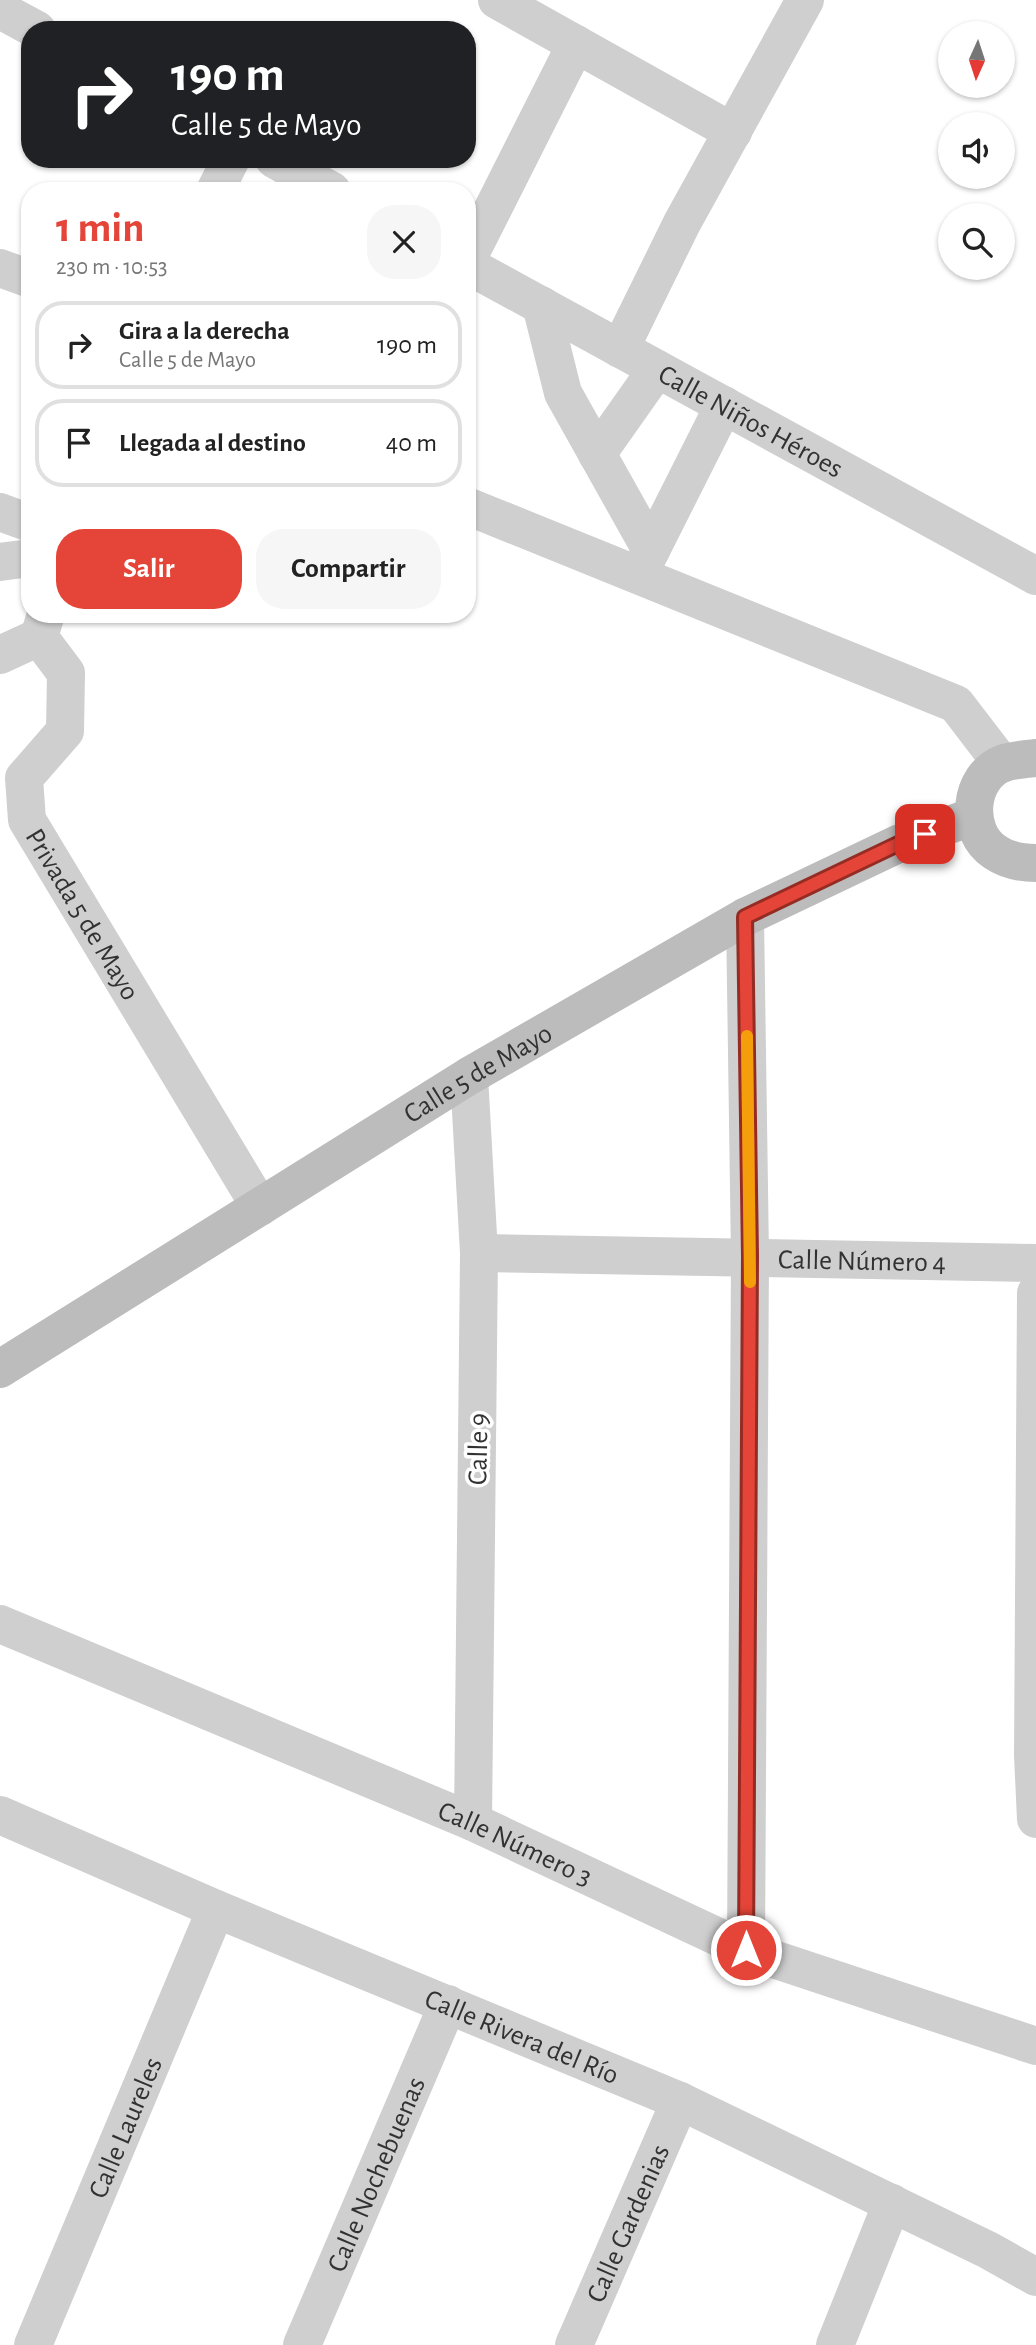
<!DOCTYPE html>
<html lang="es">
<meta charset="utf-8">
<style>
:root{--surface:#fff;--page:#f6f6f6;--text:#222;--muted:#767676;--line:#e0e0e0;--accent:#e54438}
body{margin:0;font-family:"Alegreya Sans",sans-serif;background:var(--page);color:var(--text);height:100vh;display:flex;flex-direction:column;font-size:26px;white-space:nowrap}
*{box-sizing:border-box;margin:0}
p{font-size:23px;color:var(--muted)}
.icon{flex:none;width:38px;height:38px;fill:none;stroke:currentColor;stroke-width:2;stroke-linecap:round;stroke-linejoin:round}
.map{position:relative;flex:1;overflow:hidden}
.details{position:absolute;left:21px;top:182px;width:455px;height:441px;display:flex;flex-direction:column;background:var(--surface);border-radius:28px;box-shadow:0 2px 5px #0004}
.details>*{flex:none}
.top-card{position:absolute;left:21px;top:21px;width:455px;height:147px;border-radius:28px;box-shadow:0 2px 5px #0004;background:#202124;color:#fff;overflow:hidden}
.needle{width:46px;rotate:183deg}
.controls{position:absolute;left:938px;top:21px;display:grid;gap:14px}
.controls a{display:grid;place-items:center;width:77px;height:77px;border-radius:50%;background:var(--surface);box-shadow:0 2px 5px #0004;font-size:35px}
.pin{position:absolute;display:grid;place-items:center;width:60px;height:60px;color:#fff;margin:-30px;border-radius:14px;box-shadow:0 4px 10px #0006}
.me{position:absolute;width:77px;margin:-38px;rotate:0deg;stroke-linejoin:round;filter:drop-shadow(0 0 5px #0008)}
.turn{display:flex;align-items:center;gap:24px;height:147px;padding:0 35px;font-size:32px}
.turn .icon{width:91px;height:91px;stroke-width:2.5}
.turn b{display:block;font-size:49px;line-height:60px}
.round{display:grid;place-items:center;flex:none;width:74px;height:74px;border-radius:28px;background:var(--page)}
.summary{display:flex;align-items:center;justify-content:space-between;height:119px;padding:0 35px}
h1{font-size:42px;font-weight:700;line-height:52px;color:var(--accent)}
.action{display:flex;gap:14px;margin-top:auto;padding:14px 35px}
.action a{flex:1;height:80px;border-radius:28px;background:var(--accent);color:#fff;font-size:28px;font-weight:700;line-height:80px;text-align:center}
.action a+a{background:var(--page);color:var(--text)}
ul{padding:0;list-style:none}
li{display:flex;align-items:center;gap:21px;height:88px;margin:0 14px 10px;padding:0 21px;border:4px solid var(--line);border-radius:28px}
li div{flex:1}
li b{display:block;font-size:26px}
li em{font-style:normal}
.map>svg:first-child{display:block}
</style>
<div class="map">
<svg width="1036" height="2345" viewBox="0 0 1036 2345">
<rect width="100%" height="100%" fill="#fff"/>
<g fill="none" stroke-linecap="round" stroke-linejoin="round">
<!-- street -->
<g stroke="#cfcfcf" stroke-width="38">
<polyline points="497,0 733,132"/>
<polyline points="0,10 37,30"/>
<polyline points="274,159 332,191"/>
<polyline points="215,191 231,159"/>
<polyline points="467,260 576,44"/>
<path id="s1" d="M 467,265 L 1036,576"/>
<polyline points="0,268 30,279"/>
<polyline points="541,305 563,393 651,550"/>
<polyline points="620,349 682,223 805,0"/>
<polyline points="597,454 657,369"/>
<polyline points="467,506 956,704 1002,764"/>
<polyline points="0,512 30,523"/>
<polyline points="0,562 30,558"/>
<polyline points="643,566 724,405"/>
<path id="s2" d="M 46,614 L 39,637 L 66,673 L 65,731 L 24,778 L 27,820 L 260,1207"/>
<polyline points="0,655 39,637"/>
<polyline points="745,917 750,1256 746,1950"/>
<polyline points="469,1076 479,1253 473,1822"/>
<path id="s3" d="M 479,1253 L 1036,1263"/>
<polyline points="1036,1293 1033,1755 1036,1819"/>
<path id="s4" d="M 0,1624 L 473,1822 L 746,1950 L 1036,2046"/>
<path id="s5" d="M 0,1815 L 216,1909 L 680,2101 L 988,2250 L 1036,2277"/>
<path id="s6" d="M 33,2345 L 216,1909"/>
<path id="s7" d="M 302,2345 L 448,2004"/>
<path id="s8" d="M 574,2345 L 680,2101"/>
<polyline points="835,2345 892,2203"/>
</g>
<!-- secondary -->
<g stroke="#bcbcbc" stroke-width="38">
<path d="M 1036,758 C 1026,759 1013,760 1004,763 C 968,776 964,832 995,852 C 1008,861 1021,863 1036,863"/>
<path id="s9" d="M 0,1369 L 469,1076 L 745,917 L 900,843 L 974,816"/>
</g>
</g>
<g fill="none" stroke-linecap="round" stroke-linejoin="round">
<!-- route casing -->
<g stroke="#952c24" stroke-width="18">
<polyline id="route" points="746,1950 750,1256 745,917 900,843 925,834"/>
</g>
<!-- route -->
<use href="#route" stroke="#e54438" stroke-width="12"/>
<!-- slow -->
<polyline stroke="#f59e0b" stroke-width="12" points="747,1036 750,1282"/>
</g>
<g text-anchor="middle" stroke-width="7" stroke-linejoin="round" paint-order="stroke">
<!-- street labels -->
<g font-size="28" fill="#323232" stroke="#fff">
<text dy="10" stroke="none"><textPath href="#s1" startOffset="324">Calle Niños Héroes</textPath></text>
<text dy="10" stroke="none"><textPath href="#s2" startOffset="341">Privada 5 de Mayo</textPath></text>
<text dy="10" stroke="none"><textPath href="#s9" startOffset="562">Calle 5 de Mayo</textPath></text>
<text dy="10" stroke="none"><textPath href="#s3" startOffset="383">Calle Número 4</textPath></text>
<text transform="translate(477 1449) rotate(-89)" y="10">Calle 9</text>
<text dy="10" stroke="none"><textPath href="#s4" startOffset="560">Calle Número 3</textPath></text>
<text dy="10" stroke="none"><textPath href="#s5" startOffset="567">Calle Rivera del Río</textPath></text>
<text dy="10" stroke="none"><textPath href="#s6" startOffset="236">Calle Laureles</textPath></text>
<text dy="10" stroke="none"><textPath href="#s7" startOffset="186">Calle Nochebuenas</textPath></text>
<text dy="10" stroke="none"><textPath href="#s8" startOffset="133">Calle Gardenias</textPath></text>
</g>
</g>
</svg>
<div class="controls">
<a><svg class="needle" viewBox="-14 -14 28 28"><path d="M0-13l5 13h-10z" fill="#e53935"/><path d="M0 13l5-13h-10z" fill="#767676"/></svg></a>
<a><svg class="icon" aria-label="sound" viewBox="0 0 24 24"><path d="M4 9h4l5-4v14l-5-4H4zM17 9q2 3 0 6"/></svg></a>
<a><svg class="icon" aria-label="search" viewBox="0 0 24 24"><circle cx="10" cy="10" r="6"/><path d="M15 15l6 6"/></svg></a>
</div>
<div class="pin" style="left:925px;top:834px;background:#d93025"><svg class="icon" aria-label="arrive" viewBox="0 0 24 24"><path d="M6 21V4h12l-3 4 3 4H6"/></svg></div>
<svg class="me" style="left:746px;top:1950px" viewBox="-20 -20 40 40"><circle r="17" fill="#e54438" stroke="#fff" stroke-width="3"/><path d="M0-11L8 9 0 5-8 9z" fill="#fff"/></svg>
<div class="top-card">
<div class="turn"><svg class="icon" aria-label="right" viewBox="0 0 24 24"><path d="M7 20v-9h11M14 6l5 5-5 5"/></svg><div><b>190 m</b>Calle 5 de Mayo</div></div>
</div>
<section class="details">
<div class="summary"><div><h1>1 min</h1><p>230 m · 10:53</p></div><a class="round"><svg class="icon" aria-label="close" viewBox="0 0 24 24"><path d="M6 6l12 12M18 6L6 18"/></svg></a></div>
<ul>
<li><svg class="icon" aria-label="right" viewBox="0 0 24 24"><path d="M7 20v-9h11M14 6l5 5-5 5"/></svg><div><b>Gira a la derecha</b><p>Calle 5 de Mayo</p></div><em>190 m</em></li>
<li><svg class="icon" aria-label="arrive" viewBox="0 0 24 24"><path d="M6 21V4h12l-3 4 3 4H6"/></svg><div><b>Llegada al destino</b></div><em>40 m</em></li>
</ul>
<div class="action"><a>Salir</a><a>Compartir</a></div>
</section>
</div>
